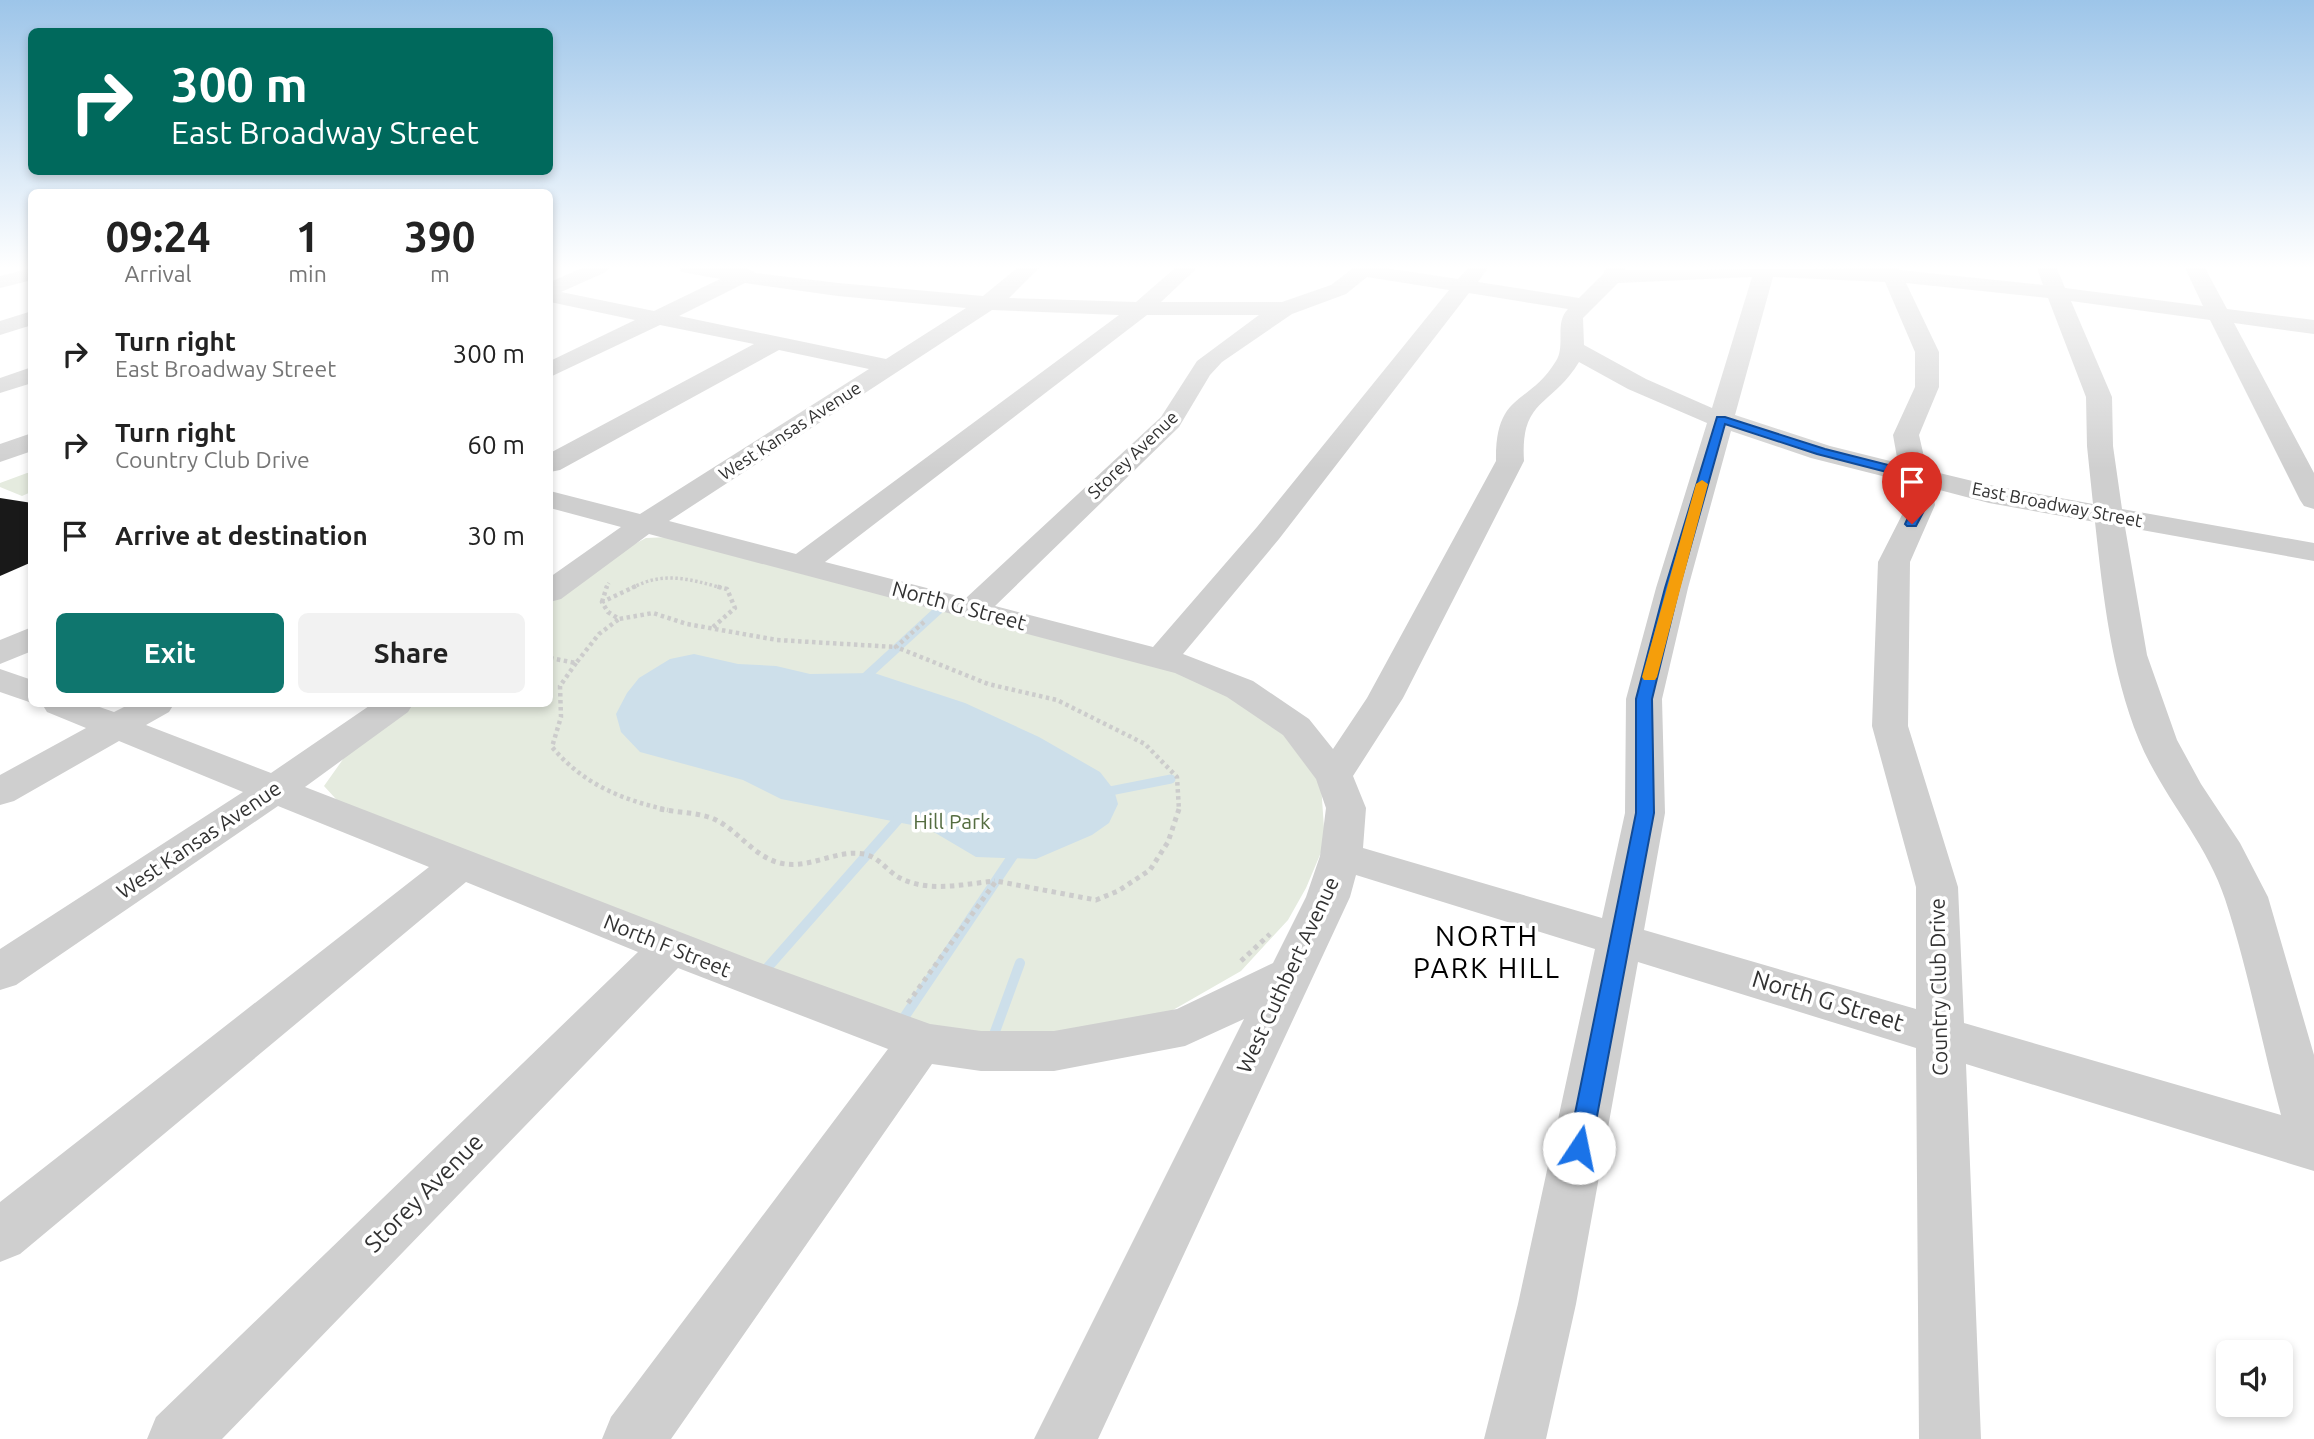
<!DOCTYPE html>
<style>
:root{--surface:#fff;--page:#f2f2f2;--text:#222;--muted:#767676;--accent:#0f766e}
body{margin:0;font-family:Ubuntu,sans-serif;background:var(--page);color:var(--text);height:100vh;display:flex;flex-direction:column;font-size:26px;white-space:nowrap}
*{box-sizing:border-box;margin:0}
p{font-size:23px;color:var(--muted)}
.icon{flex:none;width:38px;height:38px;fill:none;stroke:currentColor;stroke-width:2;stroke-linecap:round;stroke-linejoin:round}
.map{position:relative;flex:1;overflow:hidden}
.sheet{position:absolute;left:28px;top:189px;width:525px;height:518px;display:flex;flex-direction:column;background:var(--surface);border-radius:10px;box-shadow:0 4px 10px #0003}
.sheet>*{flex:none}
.banner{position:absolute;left:28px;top:28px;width:525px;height:147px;border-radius:10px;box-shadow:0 4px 10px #0003;background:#00695c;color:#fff;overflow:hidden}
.buttons{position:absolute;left:2216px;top:1340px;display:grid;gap:14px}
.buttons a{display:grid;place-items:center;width:77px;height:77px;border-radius:10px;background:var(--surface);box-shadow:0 4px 10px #0003;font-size:35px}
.pin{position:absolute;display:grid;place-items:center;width:60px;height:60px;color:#fff;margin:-72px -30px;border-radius:50% 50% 50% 0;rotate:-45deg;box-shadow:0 0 7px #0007}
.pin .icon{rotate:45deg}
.me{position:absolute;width:77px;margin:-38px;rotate:11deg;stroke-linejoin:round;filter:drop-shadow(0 0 5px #0008)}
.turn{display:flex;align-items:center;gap:24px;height:147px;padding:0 28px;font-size:32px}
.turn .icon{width:91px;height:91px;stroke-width:2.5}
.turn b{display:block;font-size:49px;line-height:60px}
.eta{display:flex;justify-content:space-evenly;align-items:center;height:119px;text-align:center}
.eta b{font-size:42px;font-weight:700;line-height:49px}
.action{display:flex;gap:14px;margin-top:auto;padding:14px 28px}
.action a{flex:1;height:80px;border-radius:10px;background:var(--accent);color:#fff;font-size:28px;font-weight:700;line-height:80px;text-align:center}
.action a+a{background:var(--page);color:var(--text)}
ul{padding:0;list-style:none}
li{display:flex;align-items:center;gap:21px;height:91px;padding:0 28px}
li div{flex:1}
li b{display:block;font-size:26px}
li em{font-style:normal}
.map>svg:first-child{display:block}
</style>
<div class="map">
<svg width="2314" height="1439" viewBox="0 0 2314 1439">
<rect width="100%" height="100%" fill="#fff"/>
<!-- green -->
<g fill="#e5ebdf">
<polygon points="27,473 31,473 31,492 22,496 0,487 0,483"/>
<polygon points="693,536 1207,679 1283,729 1321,784 1325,843 1306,888 1288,920 1241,971 1166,1014 1063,1033 962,1034 901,1024 346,810 324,786 346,755 414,704 550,704 550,602 608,558 646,538"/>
</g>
<!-- water -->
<polygon fill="#cddfea" points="694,654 738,664 776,666 810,674 874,673 965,703 1039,737 1100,772 1114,790 1118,804 1109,823 1092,835 1036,859 976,857 927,828 781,799 743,780 640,752 621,732 616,714 627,693 639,678 670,659"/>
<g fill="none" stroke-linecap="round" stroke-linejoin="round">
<!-- stream-far1 -->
<g stroke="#cddfea" stroke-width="9">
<polyline points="862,680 945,604"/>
<polyline points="1105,792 1171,779"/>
</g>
<!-- stream -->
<g stroke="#cddfea" stroke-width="10">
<polyline points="761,975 902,815"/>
<polyline points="899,1025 1016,851"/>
<polyline points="992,1040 1020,963"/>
</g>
</g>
<!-- building -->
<polygon fill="#191919" points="0,498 32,503 32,562 0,576"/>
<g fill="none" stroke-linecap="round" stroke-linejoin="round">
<!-- path-far2 -->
<g stroke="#ccc" stroke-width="3.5" stroke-dasharray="2.5 2.5" stroke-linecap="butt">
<polyline points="606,588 609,583"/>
<path d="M 632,588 C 663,571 690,579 722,588"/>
</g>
<!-- path-far1 -->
<g stroke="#ccc" stroke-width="4.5" stroke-dasharray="3.5 3.5" stroke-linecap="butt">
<polyline points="636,586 602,602 608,612 619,619 653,613 687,624 777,640 896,647"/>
<polyline points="602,602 607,586"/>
<polyline points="924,622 896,647 988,684 1057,700 1145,744 1177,777 1179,810"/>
<polyline points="713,627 735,608 727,589 715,586"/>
<polyline points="550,658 576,663 599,634 619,619"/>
<path d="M 576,663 L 560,686 L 561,717 L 552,747 C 583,784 622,800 668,810"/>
</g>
<!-- path -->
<g stroke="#ccc" stroke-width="5" stroke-dasharray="4.5 4.5" stroke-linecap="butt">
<path d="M 660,809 C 679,813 701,812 718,821 C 740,833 755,857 780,863 C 809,870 836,849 864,854 C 879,857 887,871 900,878 C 929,893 964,884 995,881"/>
<polyline points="1241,961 1270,934"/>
<polyline points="908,1003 996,881 1096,900 1118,891 1150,870 1168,842 1179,809"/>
</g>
<!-- minor -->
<g fill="#cfcfcf" fill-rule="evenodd">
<polygon points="32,268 32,280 0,288 0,276"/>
<path d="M 582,268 L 609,268 L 606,272 L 561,292 L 654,311 L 720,279 L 682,272 L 679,268 L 747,268 L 756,273 L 838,283 L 983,296 L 1017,268 L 1039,268 L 1009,298 L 1136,302 L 1175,268 L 1197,268 L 1161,302 L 1282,302 L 1331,285 L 1353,268 L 1386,268 L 1458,279 L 1468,268 L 1488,268 L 1478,282 L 1579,298 L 1603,274 L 1606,268 L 1626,268 L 1625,270 L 1899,268 L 1900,270 L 2043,285 L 2037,268 L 2057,268 L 2065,288 L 2203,306 L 2185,268 L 2205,268 L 2227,309 L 2314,320 L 2314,334 L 2234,323 L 2314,473 L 2314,509 L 2304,506 L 2300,500 L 2210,320 L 2071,301 L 2112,397 L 2113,446 L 2122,509 L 2314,543 L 2314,561 L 2125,527 L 2147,655 L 2177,740 L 2201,784 L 2240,843 L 2268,897 L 2314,1055 L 2314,1171 L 1966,1064 L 1981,1439 L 1919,1439 L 1916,1048 L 1638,962 L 1576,1304 L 1546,1439 L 1484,1439 L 1518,1304 L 1595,949 L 1356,875 L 1350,897 L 1098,1439 L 1034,1439 L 1244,1019 L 1185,1046 L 1054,1071 L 981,1071 L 932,1064 L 671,1439 L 602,1439 L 611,1417 L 888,1049 L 678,968 L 222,1439 L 147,1439 L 156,1417 L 638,952 L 466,882 L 20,1254 L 0,1262 L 0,1202 L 429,867 L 278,806 L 16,985 L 0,990 L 0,949 L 243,792 L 119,741 L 14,801 L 0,805 L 0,775 L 86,728 L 47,712 L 42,704 L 91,704 L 114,712 L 130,704 L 174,704 L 169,712 L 146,725 L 271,773 L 372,704 L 413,704 L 408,712 L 305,787 L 755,961 L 930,1024 L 981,1031 L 1054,1031 L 1177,1009 L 1273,963 L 1306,897 L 1320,856 L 1326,808 L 1316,779 L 1283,735 L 1227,697 L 1175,673 L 649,534 L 561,599 L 550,602 L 550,577 L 621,527 L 550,508 L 550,491 L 640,514 L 869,369 L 779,350 L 560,470 L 550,472 L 550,453 L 754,344 L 660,325 L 550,377 L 550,361 L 635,320 L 550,302 L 550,282 ZM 1367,277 L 1449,290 L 1257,527 L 1153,647 L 995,606 L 1179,427 L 1210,375 L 1222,362 L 1292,314 L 1346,294 ZM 1752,277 L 1712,408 L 1646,379 L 1584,345 L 1583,318 L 1618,283 ZM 1773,277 L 1885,282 L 1915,352 L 1915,387 L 1893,435 L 1898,463 L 1830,446 L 1735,415 ZM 745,283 L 838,296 L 966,308 L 886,359 L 679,316 ZM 1906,283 L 2048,298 L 2086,397 L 2087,446 L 2093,504 L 1989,485 L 1927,470 L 1919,435 L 1939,387 L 1939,352 ZM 1469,293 L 1568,309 C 1554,323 1566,345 1556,361 C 1529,406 1495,391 1496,461 L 1367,698 L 1333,749 L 1309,719 L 1253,681 L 1183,654 L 1279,539 ZM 992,310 L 1119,315 L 796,554 L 669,521 ZM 1147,315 L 1259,315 L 1197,361 L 1161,417 L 966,598 L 825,562 ZM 1579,362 L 1628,389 L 1707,423 L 1656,588 L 1626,699 L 1625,813 L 1602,918 L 1363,848 L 1366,808 L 1353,776 L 1403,698 L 1524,461 C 1520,398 1552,407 1579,362 ZM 1731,431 L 1811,458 L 1902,481 L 1907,505 L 1878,562 L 1872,726 L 1916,887 L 1916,1009 L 1644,930 L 1665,813 L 1662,699 L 1688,588 ZM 1932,488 L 1989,503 L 2095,522 C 2103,595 2111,671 2139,740 C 2162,796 2206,841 2225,899 C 2248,969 2262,1044 2281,1115 L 1964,1023 L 1958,887 L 1908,726 L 1910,562 L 1935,505 Z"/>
<polygon points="32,311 32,325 0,335 0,321"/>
<polygon points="32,367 32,383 0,393 0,378"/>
<polygon points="32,433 32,451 0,462 0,444"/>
<polygon points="32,627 32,651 0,664 0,640"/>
<polygon points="0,669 32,680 32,703 0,692"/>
</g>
</g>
<!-- sky -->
<linearGradient id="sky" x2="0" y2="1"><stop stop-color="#9dc5e9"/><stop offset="0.57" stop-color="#fff"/><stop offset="1" stop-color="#fff" stop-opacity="0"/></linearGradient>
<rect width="2314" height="469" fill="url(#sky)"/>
<!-- route -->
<polygon fill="#1a73e8" stroke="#114b97" stroke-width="2" points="1717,417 1725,417 1825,449 1920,473 1927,505 1916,526 1907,526 1905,524 1914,505 1910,478 1817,454 1725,424 1679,588 1652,699 1654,813 1591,1148 1587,1155 1579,1158 1571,1155 1568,1148 1636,813 1636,699 1665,588"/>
<!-- slow -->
<polygon fill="#f59e0b" points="1702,480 1708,484 1657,677 1655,680 1644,680 1642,677 1696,484"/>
<g text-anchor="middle" stroke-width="7" stroke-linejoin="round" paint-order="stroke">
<!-- far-street labels -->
<g font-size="18" fill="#323232" stroke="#fff">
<text transform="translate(790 431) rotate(-33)" y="6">West Kansas Avenue</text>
<text transform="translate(1133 455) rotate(-44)" y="6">Storey Avenue</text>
<text transform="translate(2057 505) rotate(11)" y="6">East Broadway Street</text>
</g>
<!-- street labels -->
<g font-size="21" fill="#323232" stroke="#fff">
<text transform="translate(959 606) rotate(15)" y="7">North G Street</text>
<text transform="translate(199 840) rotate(-34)" y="7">West Kansas Avenue</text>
<text transform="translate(667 946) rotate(22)" y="7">North F Street</text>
<text transform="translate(1288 975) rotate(-65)" y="7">West Cuthbert Avenue</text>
<text transform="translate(1939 987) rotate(-91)" y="7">Country Club Drive</text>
</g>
<!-- park labels -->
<g font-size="21" fill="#556d41" stroke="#fff">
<text x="952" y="829">Hill Park</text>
</g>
<!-- near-street labels -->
<g font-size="24" fill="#323232" stroke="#fff">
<text transform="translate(1828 1001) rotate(17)" y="8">North G Street</text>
<text transform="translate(424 1193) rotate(-45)" y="8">Storey Avenue</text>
</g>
<!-- near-neighbourhood labels -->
<g font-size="28" letter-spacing="2" fill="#000" stroke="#fff">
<text x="1487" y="946">NORTH<tspan x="1487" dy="32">PARK HILL</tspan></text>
</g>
</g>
</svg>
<div class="buttons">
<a><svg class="icon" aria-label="sound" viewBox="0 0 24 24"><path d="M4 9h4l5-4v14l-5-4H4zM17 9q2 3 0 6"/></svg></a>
</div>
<div class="pin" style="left:1912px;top:524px;background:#d93025"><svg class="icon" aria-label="arrive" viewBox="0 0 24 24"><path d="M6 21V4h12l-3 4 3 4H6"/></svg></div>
<svg class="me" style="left:1579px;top:1148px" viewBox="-20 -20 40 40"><circle r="19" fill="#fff"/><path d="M0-13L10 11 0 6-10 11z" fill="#1a73e8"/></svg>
<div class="banner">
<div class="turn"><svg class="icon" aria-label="right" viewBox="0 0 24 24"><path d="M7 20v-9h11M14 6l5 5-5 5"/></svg><div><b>300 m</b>East Broadway Street</div></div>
</div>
<section class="sheet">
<div class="eta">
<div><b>09:24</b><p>Arrival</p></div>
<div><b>1</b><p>min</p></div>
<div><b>390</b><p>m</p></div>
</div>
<ul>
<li><svg class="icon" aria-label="right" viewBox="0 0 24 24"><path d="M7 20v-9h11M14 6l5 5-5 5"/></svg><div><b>Turn right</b><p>East Broadway Street</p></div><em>300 m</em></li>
<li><svg class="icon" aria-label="right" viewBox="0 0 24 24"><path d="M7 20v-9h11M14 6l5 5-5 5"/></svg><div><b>Turn right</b><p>Country Club Drive</p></div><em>60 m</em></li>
<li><svg class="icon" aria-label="arrive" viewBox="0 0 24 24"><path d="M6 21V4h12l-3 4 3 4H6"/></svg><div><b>Arrive at destination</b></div><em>30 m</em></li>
</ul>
<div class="action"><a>Exit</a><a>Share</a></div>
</section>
</div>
